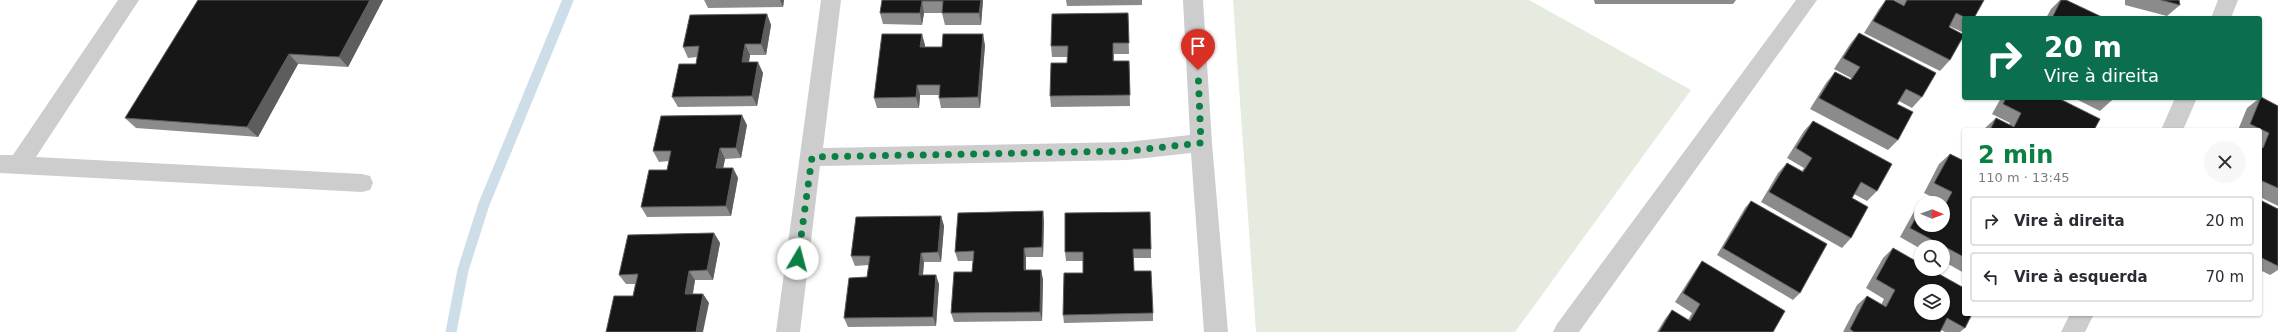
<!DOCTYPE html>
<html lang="pt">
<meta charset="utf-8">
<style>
:root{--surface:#fff;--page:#f7f7f7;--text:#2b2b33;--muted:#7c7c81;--line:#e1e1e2;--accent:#0b8043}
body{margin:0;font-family:"DejaVu Sans",sans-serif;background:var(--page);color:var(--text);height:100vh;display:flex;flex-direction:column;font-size:15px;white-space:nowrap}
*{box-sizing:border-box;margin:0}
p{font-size:13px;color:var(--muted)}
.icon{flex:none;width:22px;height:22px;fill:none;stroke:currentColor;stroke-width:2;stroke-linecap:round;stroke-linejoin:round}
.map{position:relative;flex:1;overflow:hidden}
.details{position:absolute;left:1962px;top:128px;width:300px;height:188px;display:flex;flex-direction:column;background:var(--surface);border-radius:4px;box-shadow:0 1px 3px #0004}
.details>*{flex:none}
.guide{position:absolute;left:1962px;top:16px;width:300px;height:84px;border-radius:4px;box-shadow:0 1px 3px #0004;background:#0b6e4f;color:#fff;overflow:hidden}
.needle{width:26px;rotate:91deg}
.buttons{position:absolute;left:1914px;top:196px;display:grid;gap:8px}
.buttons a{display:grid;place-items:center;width:36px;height:36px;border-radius:50%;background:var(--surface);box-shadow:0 1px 3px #0004;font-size:20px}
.pin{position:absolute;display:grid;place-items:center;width:34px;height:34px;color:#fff;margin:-41px -17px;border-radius:50% 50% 50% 0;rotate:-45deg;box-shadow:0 0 4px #0007}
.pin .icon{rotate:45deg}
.me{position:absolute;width:44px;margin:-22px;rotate:8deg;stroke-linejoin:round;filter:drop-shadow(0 0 3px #0008)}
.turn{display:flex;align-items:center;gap:14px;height:84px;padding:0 16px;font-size:18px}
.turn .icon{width:52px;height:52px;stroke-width:2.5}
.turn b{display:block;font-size:28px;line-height:34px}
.round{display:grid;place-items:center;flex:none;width:42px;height:42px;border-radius:21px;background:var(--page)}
.overview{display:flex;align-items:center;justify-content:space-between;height:68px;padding:0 16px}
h1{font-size:24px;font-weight:600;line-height:30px;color:var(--accent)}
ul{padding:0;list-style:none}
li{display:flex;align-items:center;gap:12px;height:50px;margin:0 8px 6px;padding:0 8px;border:2px solid var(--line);border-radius:4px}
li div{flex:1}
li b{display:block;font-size:15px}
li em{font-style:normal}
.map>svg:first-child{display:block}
</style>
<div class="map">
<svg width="2278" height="332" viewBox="0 0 2278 332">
<rect width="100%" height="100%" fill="#fff"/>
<!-- green -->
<polygon fill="#e5ebdf" points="1233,0 1529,0 1691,90 1515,332 1256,332"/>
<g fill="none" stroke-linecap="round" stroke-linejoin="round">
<!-- stream -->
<polyline stroke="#cddee9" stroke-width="11" points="451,332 463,270 484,204 568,0"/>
<!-- minor -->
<g fill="#cdcdcd" fill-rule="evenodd">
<polygon points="118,0 139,0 36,157 362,174 370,176 373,183 370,190 362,192 0,173 0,155 13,155"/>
<polygon points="821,0 841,0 823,148 1127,142 1190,135 1183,0 1203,0 1212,143 1228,332 1204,332 1191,153 1127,160 820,166 800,332 776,332"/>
<polygon points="1796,0 1817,0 1579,332 1553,332 1557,324"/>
<polygon points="2218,0 2238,0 2231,18 2211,18"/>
<polygon points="2175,98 2197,98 2183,130 2161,130"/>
<polygon points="2070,314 2094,314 2085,332 2061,332"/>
</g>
</g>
<!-- wall -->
<g fill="#8b8b8b">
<polygon points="383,0 348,67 298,64 258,137 136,128 125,118"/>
<polygon points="704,0 784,0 783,7 708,8"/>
<polygon points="882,0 983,0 981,25 945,25 942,13 924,13 922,25 883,24 880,13"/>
<polygon points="1066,0 1142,0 1142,5 1067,6"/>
<polygon points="1594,0 1736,0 1733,4 1595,4"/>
<polygon points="1886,0 1893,0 1902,4 1894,0 1984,0 1974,18 1964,18 1964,30 1962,32 1949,26 1949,27 1950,60 1940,71 1864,33 1879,9"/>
<polygon points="2060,0 2066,0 2104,18 2046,18 2051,9"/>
<polygon points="2125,0 2179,0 2180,5 2167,16 2125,5"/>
<polygon points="1128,13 1129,54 1114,54 1114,61 1129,61 1130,106 1051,107 1050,96 1067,63 1068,57 1052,57 1051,46"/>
<polygon points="767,14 771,25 766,55 750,55 749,62 763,73 757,106 678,107 672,97 696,64 697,57 688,58 683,47"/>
<polygon points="1859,33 1922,97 1912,108 1899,101 1897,104 1898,140 1888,150 1810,109 1826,83 1835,72 1850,80 1851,78 1834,69 1850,44"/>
<polygon points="925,45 925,47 942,47 985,45 980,108 941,108 939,98 939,95 920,95 919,108 877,108 874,98"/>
<polygon points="2261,97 2278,106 2278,206 2260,197 2260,130 2238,130 2247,108"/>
<polygon points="2001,98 2058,98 2094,130 1984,130 1985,128 1996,118 2009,125 2010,123 1992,114"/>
<polygon points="2074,98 2113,98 2112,100 2100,111"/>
<polygon points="1813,121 1877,191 1867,201 1854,194 1852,198 1851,238 1842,248 1761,202 1778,173 1787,163 1802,171 1804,168 1787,158 1804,131"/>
<polygon points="747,125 741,158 725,159 723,168 733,168 738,178 731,216 647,217 641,207 667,170 669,161 659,162 653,151"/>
<polygon points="1950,154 1964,161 1964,273 1943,261 1943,247 1921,247 1921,249 1900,237 1916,208 1921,203 1921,225 1943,225 1943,203 1941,203 1942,202 1924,193 1939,164"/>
<polygon points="2260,200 2278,209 2278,270 2270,275 2260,270"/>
<polygon points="1751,201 1800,293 1793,300 1717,255 1745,208"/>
<polygon points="1065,213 1151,249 1151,258 1134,258 1134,271 1153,313 1153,321 1064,323 1063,315 1083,273 1083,261 1066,261 1065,252"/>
<polygon points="941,216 944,226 941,262 924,262 923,275 939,284 936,326 848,327 844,318 867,277 869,265 855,266 851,256"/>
<polygon points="1044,221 1043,257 1026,257 1026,270 1043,279 1042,321 954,322 951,313 972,272 973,261 958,261 955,252"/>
<polygon points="714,233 720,243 713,280 695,280 693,294 703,294 709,303 633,296 635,284 626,284 619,275"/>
<polygon points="1893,248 1965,328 1960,332 1945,332 1941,330 1940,332 1843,332 1857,305 1867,296 1881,305 1884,299 1866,288 1883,258"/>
<polygon points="1702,261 1773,332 1657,332 1665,319 1672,310 1688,320 1692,313 1675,302 1695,271"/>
</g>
<!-- shaded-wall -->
<g fill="#5d5d5d">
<polygon points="370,0 383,0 348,67 339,57"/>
<polygon points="780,0 784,0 783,7"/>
<polygon points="981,0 983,0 981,25 979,13"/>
<polygon points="922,1 924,13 922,25 920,13"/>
<polygon points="767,14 771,25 766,55 761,44"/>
<polygon points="922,34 925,45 923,58 920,47"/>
<polygon points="983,34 985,45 980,108 978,97"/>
<polygon points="745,44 750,55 747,73 742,62"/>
<polygon points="289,54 298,64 258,137 247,127"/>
<polygon points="758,62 763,73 757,106 752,96"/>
<polygon points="917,85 920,95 919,108 916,97"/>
<polygon points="742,115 747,125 741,158 736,148"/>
<polygon points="720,148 725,159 721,179 716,168"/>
<polygon points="733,168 738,178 731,216 726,206"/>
<polygon points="1043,211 1044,221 1043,257 1042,247"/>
<polygon points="941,216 944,226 941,262 938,252"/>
<polygon points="714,233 720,243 713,280 707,270"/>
<polygon points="1024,248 1026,257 1026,280 1024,270"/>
<polygon points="921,253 924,262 922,284 919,275"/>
<polygon points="1041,270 1043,279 1042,321 1040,312"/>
<polygon points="689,271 695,280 691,303 685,294"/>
<polygon points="936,275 939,284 936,326 933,317"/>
<polygon points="703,294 709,303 703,332 696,332"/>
</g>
<!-- building -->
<g fill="#171717" stroke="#5d5d5d" fill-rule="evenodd">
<polygon points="198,0 370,0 339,57 289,54 247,127 125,118"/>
<polygon points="882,0 981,0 979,13 942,13 943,1 922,1 920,13 880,13"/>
<polygon points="1886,0 1893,0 1904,6 1907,0 1984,0 1974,18 1966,18 1956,13 1949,27 1964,35 1950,60 1873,21"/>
<polygon points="2061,0 2066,0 2104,18 2052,18"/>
<polygon points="2161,0 2179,0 2180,5"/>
<polygon points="1128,13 1129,43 1113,43 1113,61 1129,61 1130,95 1050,96 1051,63 1067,63 1068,46 1051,46 1052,14"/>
<polygon points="767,14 761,44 745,44 742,62 758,62 752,96 672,97 679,64 696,64 699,46 683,47 690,15"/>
<polygon points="1859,33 1936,73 1922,97 1906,89 1897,104 1913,112 1898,140 1819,98 1835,72 1851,80 1860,67 1843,58"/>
<polygon points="882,34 922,34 920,47 942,47 943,34 983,34 978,97 939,98 940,85 917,85 916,97 874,98"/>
<polygon points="2261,97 2278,106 2278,188 2260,180 2260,146 2263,148 2269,133 2250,124"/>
<polygon points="2006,98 2058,98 2100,119 2094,130 1990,130 1996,118 2014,127 2021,113 2003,104"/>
<polygon points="2107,98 2113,98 2112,100"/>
<polygon points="742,115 736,148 720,148 716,168 733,168 726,206 641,207 649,170 667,170 671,151 653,151 661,116"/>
<polygon points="1813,121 1892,164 1877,191 1861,182 1852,198 1868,207 1851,238 1769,192 1787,163 1803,172 1812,158 1796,148"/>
<polygon points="1950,154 1964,161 1964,257 1910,228 1921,208 1921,225 1943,225 1943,207 1944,207 1952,192 1934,183"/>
<polygon points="1927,198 1936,203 1924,203"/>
<polygon points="2260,200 2278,209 2278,266 2260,257"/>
<polygon points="1751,201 1827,244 1800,293 1723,248"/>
<polygon points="1043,211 1042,247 1024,248 1024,270 1041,270 1040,312 951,313 954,272 972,272 974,251 955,252 958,213"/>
<polygon points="1150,212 1151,249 1133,249 1134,271 1151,271 1153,313 1063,315 1064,273 1083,273 1083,252 1065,252 1065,213"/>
<polygon points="941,216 938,252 921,253 919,275 936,275 933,317 844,318 849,278 867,277 870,256 851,256 856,217"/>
<polygon points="714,233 707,270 689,271 685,294 703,294 696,332 606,332 614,296 633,296 638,274 619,275 628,235"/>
<path d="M 1893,248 L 1921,264 L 1921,269 L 1930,269 L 1964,288 L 1964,314 L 1972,314 L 1965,328 L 1947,318 L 1940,332 L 1854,332 L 1850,329 L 1867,296 L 1886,307 L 1895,290 L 1876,279 ZM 1921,291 L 1943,291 L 1943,313 L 1921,313 Z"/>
<polygon points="1702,261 1785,311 1773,332 1659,332 1672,310 1690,321 1700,304 1683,293"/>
</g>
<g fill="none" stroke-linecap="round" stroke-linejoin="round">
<!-- route -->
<polyline stroke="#0b8043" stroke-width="7" stroke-dasharray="0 12.6" points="798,259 812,157 1127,151 1201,143 1198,70"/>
</g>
</svg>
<div class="buttons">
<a><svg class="needle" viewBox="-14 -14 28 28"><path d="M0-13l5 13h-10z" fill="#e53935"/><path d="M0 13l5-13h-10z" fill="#7c7c81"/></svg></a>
<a><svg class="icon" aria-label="search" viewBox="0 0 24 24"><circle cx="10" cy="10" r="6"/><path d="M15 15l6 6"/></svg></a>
<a><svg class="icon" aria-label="layers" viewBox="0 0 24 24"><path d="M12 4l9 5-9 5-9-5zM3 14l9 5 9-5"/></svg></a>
</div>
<div class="pin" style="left:1198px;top:70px;background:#d93025"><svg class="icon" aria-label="arrive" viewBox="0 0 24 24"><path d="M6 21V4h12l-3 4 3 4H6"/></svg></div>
<svg class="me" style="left:798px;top:259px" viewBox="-20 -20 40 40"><circle r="19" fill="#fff"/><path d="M0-13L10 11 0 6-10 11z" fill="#0b8043"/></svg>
<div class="guide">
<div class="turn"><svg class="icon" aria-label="right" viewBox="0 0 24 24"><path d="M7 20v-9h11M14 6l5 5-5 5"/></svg><div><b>20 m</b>Vire à direita</div></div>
</div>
<section class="details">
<div class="overview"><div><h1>2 min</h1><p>110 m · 13:45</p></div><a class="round"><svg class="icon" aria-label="close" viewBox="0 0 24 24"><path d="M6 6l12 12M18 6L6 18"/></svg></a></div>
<ul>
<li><svg class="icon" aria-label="right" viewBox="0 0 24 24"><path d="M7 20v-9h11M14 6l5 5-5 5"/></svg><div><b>Vire à direita</b></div><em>20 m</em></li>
<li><svg class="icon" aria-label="left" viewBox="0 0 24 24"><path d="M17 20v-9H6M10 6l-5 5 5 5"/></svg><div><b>Vire à esquerda</b></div><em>70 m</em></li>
</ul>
</section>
</div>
